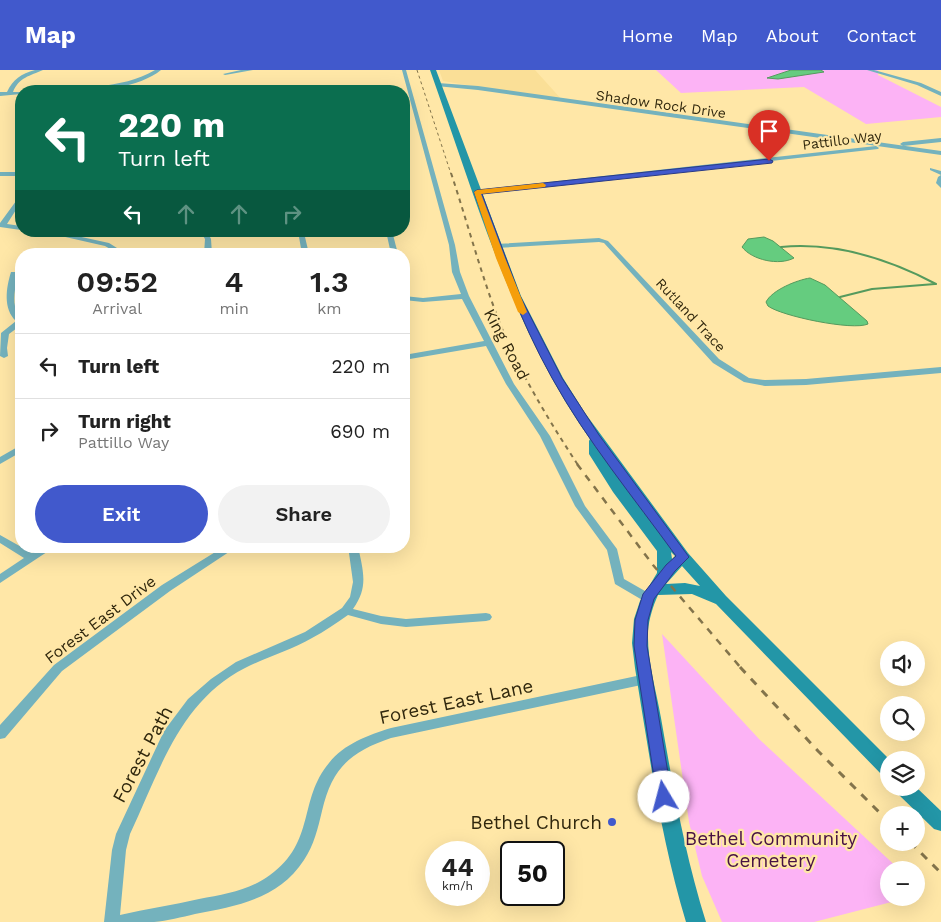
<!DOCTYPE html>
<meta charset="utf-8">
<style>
:root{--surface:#fff;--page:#f2f2f2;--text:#222;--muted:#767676;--line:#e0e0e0;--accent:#4159cc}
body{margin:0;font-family:"Work Sans",sans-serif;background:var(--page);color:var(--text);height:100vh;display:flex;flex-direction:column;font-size:19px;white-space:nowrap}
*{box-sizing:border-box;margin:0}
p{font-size:16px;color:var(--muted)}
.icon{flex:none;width:28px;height:28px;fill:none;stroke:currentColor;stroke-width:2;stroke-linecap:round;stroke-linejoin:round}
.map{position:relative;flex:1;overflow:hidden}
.drawer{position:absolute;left:15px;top:178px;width:395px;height:305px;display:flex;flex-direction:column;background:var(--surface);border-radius:20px;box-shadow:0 5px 20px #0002}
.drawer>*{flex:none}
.top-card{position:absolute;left:15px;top:15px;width:395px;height:152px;border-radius:20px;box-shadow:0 5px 20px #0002;background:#0b6e4f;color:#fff;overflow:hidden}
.fabs{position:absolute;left:880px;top:571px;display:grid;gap:10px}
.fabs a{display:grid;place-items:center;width:45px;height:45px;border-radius:50%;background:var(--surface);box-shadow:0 5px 20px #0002;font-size:25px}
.speed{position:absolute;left:425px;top:771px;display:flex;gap:10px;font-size:25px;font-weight:700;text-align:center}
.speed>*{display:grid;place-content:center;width:65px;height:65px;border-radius:50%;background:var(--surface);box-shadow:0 5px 20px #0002;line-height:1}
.speed small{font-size:12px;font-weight:400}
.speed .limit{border:2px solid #111;border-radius:8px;background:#fff;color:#111}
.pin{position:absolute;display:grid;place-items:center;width:42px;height:42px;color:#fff;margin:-51px -21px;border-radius:50% 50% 50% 0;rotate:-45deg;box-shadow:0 0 5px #0007}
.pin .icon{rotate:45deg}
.me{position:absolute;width:55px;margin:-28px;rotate:352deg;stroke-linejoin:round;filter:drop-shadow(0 0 4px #0008)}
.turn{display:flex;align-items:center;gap:18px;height:105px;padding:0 20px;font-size:22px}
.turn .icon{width:65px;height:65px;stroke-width:2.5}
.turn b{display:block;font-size:35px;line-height:42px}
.lanes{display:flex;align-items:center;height:48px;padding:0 20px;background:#0003;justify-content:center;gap:25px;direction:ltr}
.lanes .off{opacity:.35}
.eta{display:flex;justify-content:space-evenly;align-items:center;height:85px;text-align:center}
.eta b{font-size:30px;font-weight:600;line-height:35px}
.button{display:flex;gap:10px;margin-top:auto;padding:10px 20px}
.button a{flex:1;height:58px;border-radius:30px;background:var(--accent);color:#fff;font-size:20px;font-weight:600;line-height:58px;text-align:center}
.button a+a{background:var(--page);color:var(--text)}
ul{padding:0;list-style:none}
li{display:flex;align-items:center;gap:15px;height:65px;padding:0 20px;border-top:1px solid var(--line)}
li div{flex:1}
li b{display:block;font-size:19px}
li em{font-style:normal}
header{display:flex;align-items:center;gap:30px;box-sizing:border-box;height:70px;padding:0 25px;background:var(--accent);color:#fff}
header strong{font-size:24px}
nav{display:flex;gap:28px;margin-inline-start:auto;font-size:18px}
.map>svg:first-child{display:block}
</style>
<header>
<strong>Map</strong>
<nav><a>Home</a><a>Map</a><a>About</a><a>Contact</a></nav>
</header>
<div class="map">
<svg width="941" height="852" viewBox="0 0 941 852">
<rect width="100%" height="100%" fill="#ffe7a7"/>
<!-- built -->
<polygon fill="#fadf97" points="439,0 535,0 563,31 443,11"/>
<!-- green -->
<g fill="#fcb3f5">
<polygon points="656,0 878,0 878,5 941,37 941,47 866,54 804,17 681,23"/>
<polygon points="662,564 759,669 900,800 889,800 889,828 907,828 814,852 722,852 702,806 689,752"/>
</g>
<!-- water -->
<g fill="#65cc7f" stroke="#559a5d">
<polygon points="791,0 821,0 824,2 778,9 767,8"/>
<path d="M 764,167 L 773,171 L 794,188 C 779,196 752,190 742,177 L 748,169 Z"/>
<path d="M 810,208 L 825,215 L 867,251 L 868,254 C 853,261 781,246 768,236 L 766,232 C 772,220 797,210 810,208 Z"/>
</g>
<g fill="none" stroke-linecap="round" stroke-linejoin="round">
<!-- stream -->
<g stroke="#559a5d" stroke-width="2">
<path d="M 781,177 C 835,172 889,189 936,214"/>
<polyline points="840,227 872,219 935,214"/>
</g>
<!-- street -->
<g fill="#74b2bd" fill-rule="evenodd">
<path d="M 35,0 L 43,0 C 30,6 19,7 13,22 L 21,22 L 21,24 L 0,26 L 0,22 L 7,22 C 13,9 21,4 35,0 Z"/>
<path d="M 155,0 L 161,0 C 133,23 70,23 35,21 L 38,19 C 77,17 121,20 155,0 Z"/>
<polygon points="241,0 253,0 225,5 223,4"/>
<polygon points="402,0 406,0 455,175 460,202 469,226 514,314 550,366 585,436 617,479 624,509 652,525 654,528 652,531 644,531 615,514 607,480 575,436 540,366 506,314 486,276 404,290 404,285 484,271 462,229 423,232 404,230 404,226 423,228 461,224 452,202 449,175"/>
<polygon points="867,0 874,0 921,13 941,22 941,26 917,15"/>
<polygon points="438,13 478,16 941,81 941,85 478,20 436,16"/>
<polygon points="941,68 941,72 903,76 900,74 903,72"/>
<polygon points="876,76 879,78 878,79 477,124 474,122 477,120"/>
<polygon points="930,98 941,101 941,105 930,100"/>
<rect x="0" y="102" width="21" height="4"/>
<polygon points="941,105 941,118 936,113 938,107"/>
<polygon points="21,126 21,132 7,154 21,156 21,160 0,157 0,153 19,127"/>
<polygon points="39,161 54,161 109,173 117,178 120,184 113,184 112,180 105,176"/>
<polygon points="200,161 207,161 211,169 212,184 204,184 205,169"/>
<polygon points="301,161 307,161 305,167 309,184 302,184 299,167"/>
<polygon points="386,161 392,161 398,184 391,184"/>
<polygon points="599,168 608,171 719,289 749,308 765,310 806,309 941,297 941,303 806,315 765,316 744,312 713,293 604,173 599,172 496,178 492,176 496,174"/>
<path d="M 11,202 L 17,202 L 18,204 C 16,214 13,226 15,236 C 16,244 21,247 21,255 L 9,264 L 7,278 L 8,286 L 4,288 L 0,286 L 1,263 L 16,251 C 3,239 6,218 11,202 Z"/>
<polygon points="21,375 21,382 0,394 0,387"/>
<polygon points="0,465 32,483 43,476 56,476 0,513 0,504 24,488 0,473"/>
<polygon points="225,476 238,476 170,521 62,601 5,668 0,669 0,655 54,595 162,515"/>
<path d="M 348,476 L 358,476 C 363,501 369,517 353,539 L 381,546 L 406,549 L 486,543 L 490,544 L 492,547 L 490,550 L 486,551 L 406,557 L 381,554 L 348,545 C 336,553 324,562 312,568 C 291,580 267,587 245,598 C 180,631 159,702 130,764 L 126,780 L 120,845 C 146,839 173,835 199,829 C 225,824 248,821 270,805 C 316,772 298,730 329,693 C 344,674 368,665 391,658 L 646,604 L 650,606 L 652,609 L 650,612 L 646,614 L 391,668 C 350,682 332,698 322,741 C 318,758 314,775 304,790 C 279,829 236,836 195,844 C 182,847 167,851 154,852 C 137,852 121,852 104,852 L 112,780 L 116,764 L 164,661 L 188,629 L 211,609 L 236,592 L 305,562 L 342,538 L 350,527 L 353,512 Z"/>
</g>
<!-- secondary -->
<g fill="#2396a7" fill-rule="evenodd">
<path d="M 430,0 L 436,0 L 521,226 L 563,308 L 585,343 L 688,483 L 726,526 L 890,690 L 889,709 L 883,706 L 716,534 L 692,524 L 658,525 C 653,536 649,549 648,561 C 647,591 656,619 661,648 C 673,717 685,785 706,852 L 686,852 C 661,769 649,684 635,598 L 632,573 L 634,549 L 640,531 L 657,503 L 657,481 L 613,422 L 589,384 L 589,371 L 590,369 C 512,259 475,126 430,0 ZM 671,482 L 675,486 L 672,489 ZM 682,496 L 700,516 L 685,513 L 666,514 Z"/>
<polygon points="916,717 941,741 941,761 934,759 898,724 896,718"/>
</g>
<!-- rail-far3 -->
<polyline stroke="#83744b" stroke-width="1" stroke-dasharray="3 3" stroke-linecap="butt" points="417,0 451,104"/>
<!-- rail-far2 -->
<path stroke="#83744b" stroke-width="2" stroke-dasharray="4.5 4.5" stroke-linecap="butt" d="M 451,103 C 469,157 483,213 505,266 C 525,311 551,354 578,395"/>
<!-- rail-far1 -->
<polyline stroke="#83744b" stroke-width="2.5" stroke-dasharray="7 7" stroke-linecap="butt" points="577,394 653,495 741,598"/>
<!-- rail -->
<g stroke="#83744b" stroke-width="3" stroke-dasharray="8 8" stroke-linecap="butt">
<polyline points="740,597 818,681 889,752"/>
<polyline points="910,772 941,803"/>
</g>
</g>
<!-- route -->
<path fill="#4159cc" stroke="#2a3a85" d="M 769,89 L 773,91 L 772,93 L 482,124 L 520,226 L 562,308 L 599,365 L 689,487 L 675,501 L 654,529 L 648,550 L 647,576 L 672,727 L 670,732 L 664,734 L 659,732 L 657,727 L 634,576 L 635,550 L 643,524 L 666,495 L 676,486 C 634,428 587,371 552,308 C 519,249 497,186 474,122 L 477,120 Z"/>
<!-- slow -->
<polygon fill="#f59e0b" points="543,113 546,115 545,117 481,124 505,188 527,242 523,245 518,242 496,188 474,122 477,120"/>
<!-- markers -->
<circle fill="#4159cc" stroke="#ffe7a7" stroke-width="2" cx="612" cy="752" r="5"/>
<g text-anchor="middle" stroke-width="4.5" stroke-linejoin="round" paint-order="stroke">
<!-- far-street labels -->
<g font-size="14" fill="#30270d" stroke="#ffe7a7">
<text transform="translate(661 34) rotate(8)" y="5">Shadow Rock Drive</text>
<text transform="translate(842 70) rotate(-7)" y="5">Pattillo Way</text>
<text transform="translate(691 245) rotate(47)" y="5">Rutland Trace</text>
</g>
<!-- street labels -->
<g font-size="16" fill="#30270d" stroke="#ffe7a7">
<text transform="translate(507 274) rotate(62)" y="6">King Road</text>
<text transform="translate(100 549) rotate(-37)" y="6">Forest East Drive</text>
</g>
<!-- near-street labels -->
<g font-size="19" fill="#30270d" stroke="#ffe7a7">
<text transform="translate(456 631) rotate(-12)" y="7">Forest East Lane</text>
<text transform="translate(142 684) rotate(-62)" y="7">Forest Path</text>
</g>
<!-- near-poi labels -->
<g font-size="19" fill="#30270d" stroke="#ffe7a7" text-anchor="end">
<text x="602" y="759">Bethel Church</text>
</g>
<!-- near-park labels -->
<g font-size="19" fill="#471144" stroke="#ffe7a7">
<text x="771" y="775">Bethel Community<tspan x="771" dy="22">Cemetery</tspan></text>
</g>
</g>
</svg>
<div class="fabs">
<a><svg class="icon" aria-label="sound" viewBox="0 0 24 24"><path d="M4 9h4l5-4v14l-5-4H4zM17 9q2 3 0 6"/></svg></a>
<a><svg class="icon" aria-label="search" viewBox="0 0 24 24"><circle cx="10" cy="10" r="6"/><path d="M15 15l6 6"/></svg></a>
<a><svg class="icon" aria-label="layers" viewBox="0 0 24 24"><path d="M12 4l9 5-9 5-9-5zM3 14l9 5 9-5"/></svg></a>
<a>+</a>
<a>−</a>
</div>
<div class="speed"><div>44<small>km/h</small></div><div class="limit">50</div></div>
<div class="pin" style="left:769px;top:91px;background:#d93025"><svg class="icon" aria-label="arrive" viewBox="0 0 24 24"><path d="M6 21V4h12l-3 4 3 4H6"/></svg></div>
<svg class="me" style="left:664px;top:727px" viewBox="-20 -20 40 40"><circle r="19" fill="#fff"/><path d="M0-13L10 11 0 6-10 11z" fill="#4159cc"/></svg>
<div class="top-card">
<div class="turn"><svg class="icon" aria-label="left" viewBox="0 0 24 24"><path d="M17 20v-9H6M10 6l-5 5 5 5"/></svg><div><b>220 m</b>Turn left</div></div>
<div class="lanes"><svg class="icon" aria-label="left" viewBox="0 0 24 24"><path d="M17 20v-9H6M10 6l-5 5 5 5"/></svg><svg class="icon off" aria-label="ahead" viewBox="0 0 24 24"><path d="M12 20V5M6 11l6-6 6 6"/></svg><svg class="icon off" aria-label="ahead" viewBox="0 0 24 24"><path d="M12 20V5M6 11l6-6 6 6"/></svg><svg class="icon off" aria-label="right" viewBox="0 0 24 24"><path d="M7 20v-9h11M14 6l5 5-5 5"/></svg></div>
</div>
<section class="drawer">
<div class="eta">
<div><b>09:52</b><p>Arrival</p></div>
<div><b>4</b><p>min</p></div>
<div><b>1.3</b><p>km</p></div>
</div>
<ul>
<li><svg class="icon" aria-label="left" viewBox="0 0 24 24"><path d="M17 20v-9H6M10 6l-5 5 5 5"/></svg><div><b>Turn left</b></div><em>220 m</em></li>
<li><svg class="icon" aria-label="right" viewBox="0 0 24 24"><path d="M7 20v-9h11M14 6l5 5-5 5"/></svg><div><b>Turn right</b><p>Pattillo Way</p></div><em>690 m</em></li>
</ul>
<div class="button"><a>Exit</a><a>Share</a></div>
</section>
</div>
